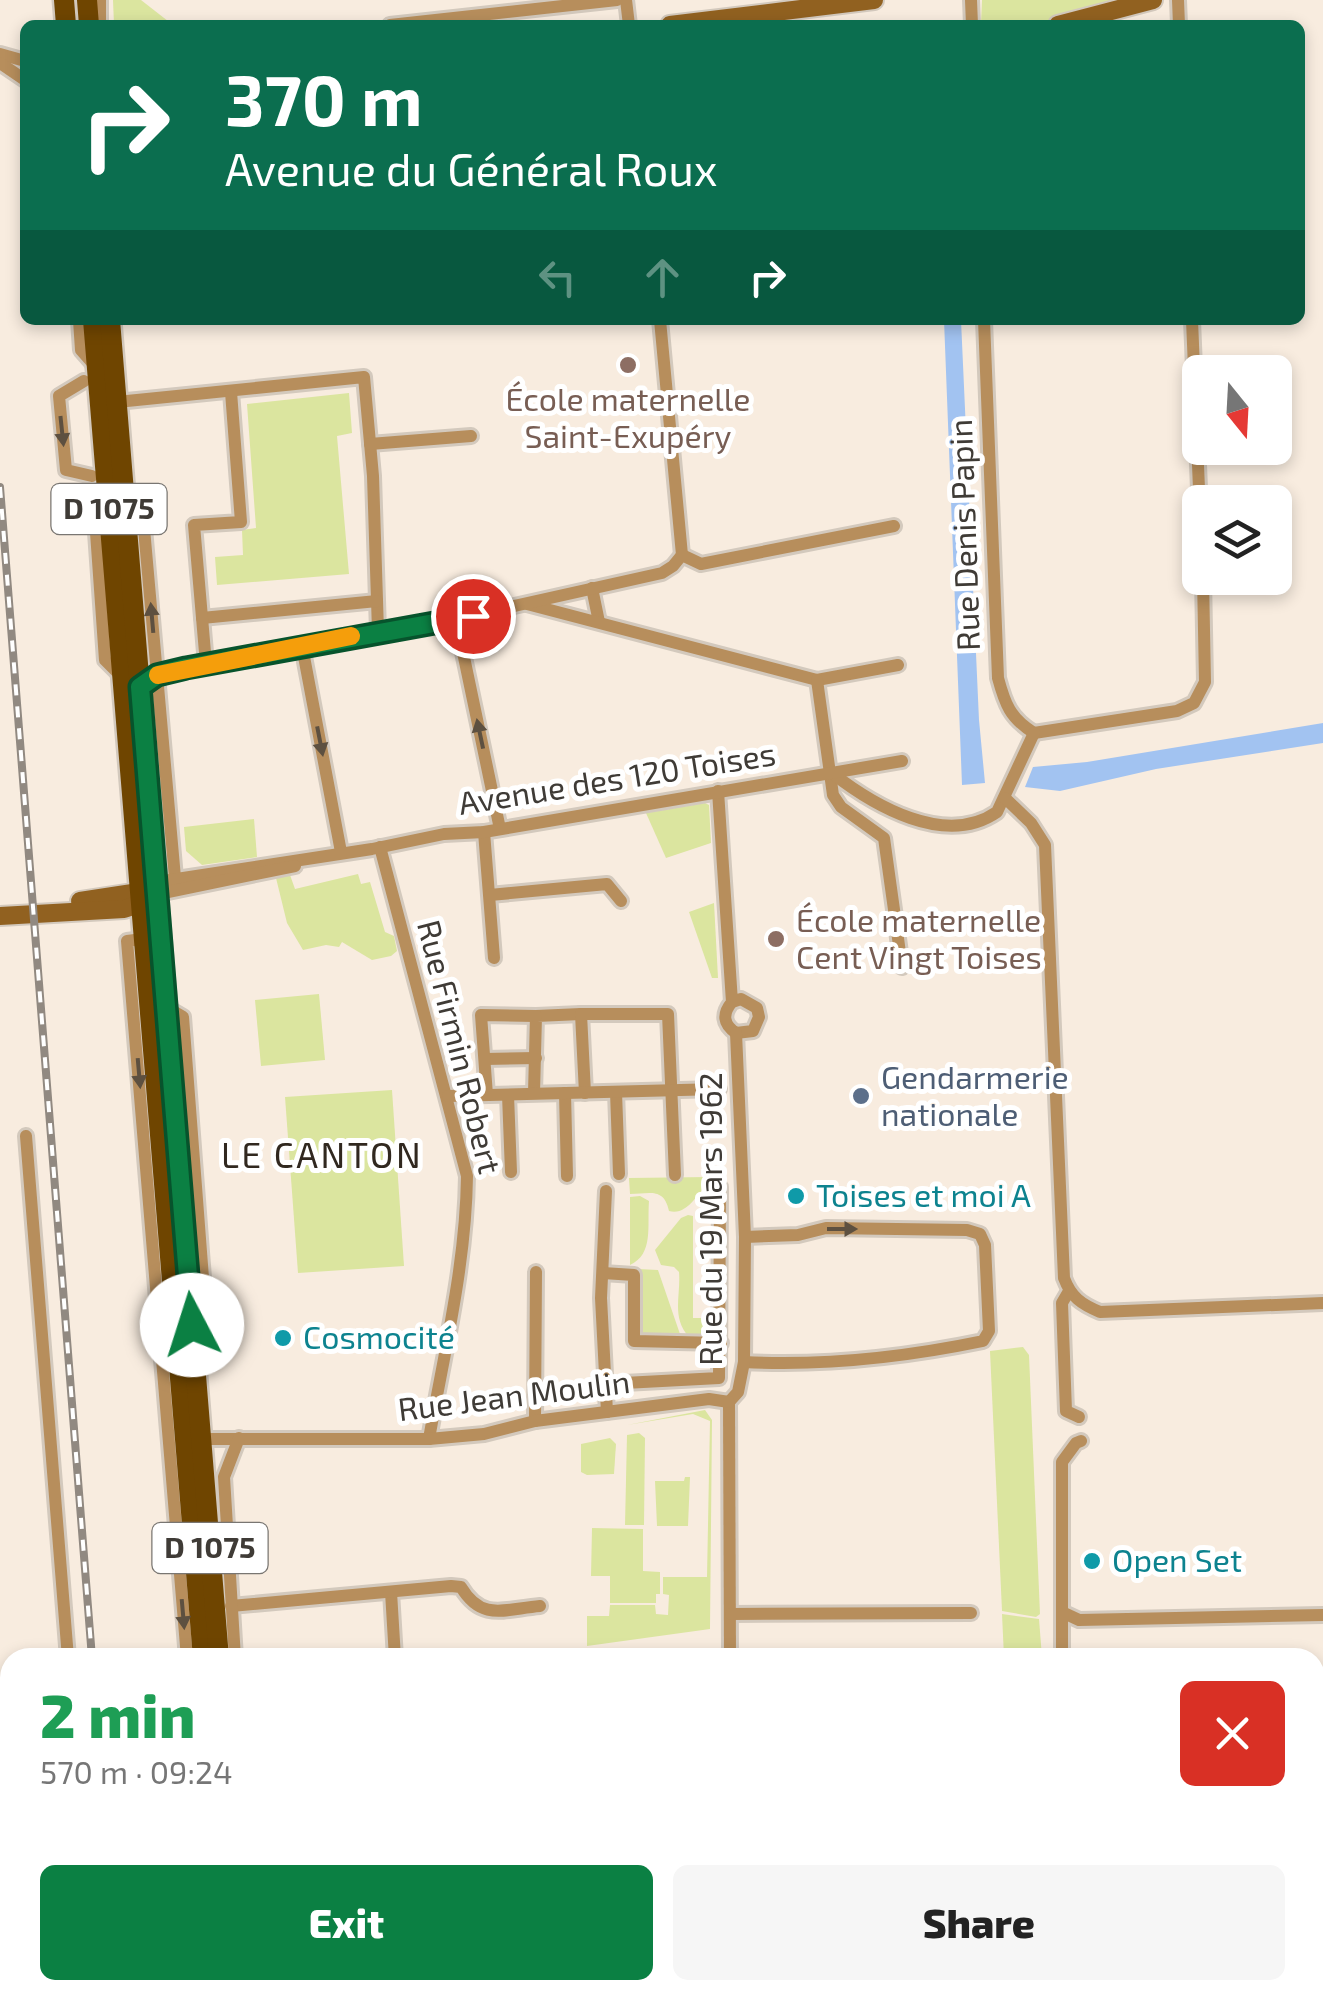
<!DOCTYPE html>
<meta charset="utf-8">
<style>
:root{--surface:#fff;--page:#f6f6f6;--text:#222;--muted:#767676;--accent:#0b8043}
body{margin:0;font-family:"Exo 2",sans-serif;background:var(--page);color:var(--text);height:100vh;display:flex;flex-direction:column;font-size:38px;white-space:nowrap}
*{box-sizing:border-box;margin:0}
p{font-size:32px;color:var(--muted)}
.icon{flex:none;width:55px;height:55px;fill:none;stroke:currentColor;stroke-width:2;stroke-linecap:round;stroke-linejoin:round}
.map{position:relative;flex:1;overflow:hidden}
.drawer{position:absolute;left:0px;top:1648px;width:1325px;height:352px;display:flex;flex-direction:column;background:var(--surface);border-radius:30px 30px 0 0;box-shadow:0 5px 15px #0003}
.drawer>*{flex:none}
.guide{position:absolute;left:20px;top:20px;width:1285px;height:305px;border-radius:15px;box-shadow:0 5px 15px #0003;background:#0b6e4f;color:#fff;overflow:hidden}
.needle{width:65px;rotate:162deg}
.controls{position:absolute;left:1182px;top:355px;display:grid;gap:20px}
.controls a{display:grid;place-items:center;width:110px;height:110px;border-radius:15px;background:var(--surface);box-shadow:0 5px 15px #0003;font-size:50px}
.pin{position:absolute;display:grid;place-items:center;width:85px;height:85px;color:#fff;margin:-42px;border:5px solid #fff;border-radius:50%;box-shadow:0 2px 10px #0007}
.me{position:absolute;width:110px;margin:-55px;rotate:355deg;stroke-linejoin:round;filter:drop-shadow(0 0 8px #0008)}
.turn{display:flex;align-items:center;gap:35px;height:210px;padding:0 40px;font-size:45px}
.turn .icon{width:130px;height:130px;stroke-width:2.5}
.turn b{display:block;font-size:70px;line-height:85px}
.lanes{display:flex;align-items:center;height:95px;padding:0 40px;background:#0003;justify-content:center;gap:50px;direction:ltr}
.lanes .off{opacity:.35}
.round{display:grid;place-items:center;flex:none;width:105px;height:105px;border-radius:15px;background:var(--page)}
.overview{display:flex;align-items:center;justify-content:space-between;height:170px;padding:0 40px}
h1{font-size:60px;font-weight:800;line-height:75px;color:#1e9e55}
.action{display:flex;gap:20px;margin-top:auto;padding:20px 40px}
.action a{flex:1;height:115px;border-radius:15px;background:var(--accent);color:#fff;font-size:40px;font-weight:800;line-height:115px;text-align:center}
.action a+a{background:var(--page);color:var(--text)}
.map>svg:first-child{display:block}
</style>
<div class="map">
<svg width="1323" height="1999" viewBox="0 0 1323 1999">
<rect width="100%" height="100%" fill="#f8ecdf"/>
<!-- green -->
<g fill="#dbe59f">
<polygon points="113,0 141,0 173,25 114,25"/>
<path d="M 982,0 L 1131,0 C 1085,12 1029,35 981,23 Z"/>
<polygon points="349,393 352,433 337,436 349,574 217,585 215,557 243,555 242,530 256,528 247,404"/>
<polygon points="705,803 709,805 711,843 666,858 646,813"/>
<polygon points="254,819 257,857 202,865 186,851 184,827"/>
<polygon points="358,874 361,884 370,882 385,932 394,936 397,951 391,956 372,960 342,942 339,947 326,945 303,950 287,923 276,878 290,875 295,889"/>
<polygon points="714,903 718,978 712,978 689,912"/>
<polygon points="319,994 325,1060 261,1066 255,1000"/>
<polygon points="392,1090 404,1266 298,1273 285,1097"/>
<path d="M 709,1177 L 709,1182 C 697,1194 687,1216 669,1211 C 664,1187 649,1194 630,1194 L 629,1178 Z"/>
<path d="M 640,1196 L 649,1201 C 647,1226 654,1254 630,1265 L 630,1197 Z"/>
<path d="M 688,1215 L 693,1216 L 693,1318 L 710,1318 L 710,1337 L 689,1337 C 671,1317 681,1296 679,1272 L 674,1267 L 661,1265 L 655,1250 L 681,1218 Z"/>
<polygon points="638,1269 658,1270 681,1337 643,1336 639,1331"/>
<polygon points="1023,1347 1029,1355 1040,1614 1036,1617 1002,1611 990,1351"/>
<polygon points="705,1410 712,1420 710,1629 587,1646 587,1616 609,1616 610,1605 655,1605 656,1614 668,1615 669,1595 663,1594 663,1577 707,1577 710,1421 693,1414 627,1425"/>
<polygon points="639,1433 645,1438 644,1525 625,1525 627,1435"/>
<polygon points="610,1438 616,1444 614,1474 587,1475 581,1472 581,1444"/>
<polygon points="685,1477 690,1477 688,1526 657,1526 655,1481 684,1481"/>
<polygon points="592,1528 643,1529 643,1571 660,1572 660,1594 656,1594 656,1603 610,1603 610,1576 591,1576"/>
<polygon points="1002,1614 1039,1619 1042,1657 1004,1657"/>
<polygon points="1138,1990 1269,1990 1270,1999 1139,1999"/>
</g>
<!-- water -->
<g fill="#a2c3f1">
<polygon points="944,320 961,320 979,720 985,783 962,785"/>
<polygon points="1323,723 1323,743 1156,769 1060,791 1025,787 1033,767 1087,762"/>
</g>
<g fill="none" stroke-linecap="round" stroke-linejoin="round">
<!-- street casing -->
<g stroke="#d3c9bd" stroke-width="18">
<g id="street">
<polyline points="626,0 629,25"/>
<polyline points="971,0 972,25"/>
<polyline points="1178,0 1179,25"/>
<polyline points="100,25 100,0"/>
<polyline points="390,25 617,0"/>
<polyline points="0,54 25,61"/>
<polyline points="0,63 25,80"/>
<polyline points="79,320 81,350 96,367"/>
<polyline points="660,320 682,555"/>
<path d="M 984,320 L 998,678 C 1005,704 1010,718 1034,733"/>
<polyline points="1192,320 1200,513"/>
<polyline points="84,381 59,396 66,470 92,476"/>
<polyline points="117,402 364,377 373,476 378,631"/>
<polyline points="370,444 471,436"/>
<polyline points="107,490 94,504 105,660 122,677"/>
<polyline points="124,491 142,506 176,889"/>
<polyline points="592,588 599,622"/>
<polyline points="527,604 817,680 898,665"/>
<polyline points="202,618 377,601"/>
<polyline points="456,619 500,829"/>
<polyline points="302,646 341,852"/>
<polyline points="206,664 194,525 241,522 231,392"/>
<polyline points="817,680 833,795 841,807 884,838 902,967"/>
<polyline points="140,687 166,673 456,619 662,573 673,566 682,555 701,564 894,526"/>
<polyline points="1034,733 1177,711 1194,703 1205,682 1203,578"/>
<path d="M 832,773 C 873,805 945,848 997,812 L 1034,733"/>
<path d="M 718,791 L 732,1002 C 722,1014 723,1024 736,1033 L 753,1031 L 759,1017 L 757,1008 L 741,999 L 732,1002"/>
<path d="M 1005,798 L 1031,823 L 1045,845 L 1064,1278 C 1071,1297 1081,1304 1100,1312 L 1323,1303"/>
<polyline points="484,832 494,958"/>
<path d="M 380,847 L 467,1176 C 466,1264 444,1353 429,1439"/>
<polyline points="157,882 372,849 444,834 484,832 902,761"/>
<polyline points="168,892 295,866"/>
<polyline points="490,895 607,884 621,901"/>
<polyline points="143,939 127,941 187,1658"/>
<polyline points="166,1007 183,1017 205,1304 192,1325"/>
<polyline points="485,1059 536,1058"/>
<polyline points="616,1092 619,1174"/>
<polyline points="534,1093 536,1016 581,1014"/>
<polyline points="565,1093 567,1176"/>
<polyline points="585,1093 581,1014 668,1014 675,1175"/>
<polyline points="487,1095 481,1015 536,1016"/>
<polyline points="508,1095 511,1172"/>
<polyline points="448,1096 719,1089"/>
<polyline points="26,1136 68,1658"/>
<polyline points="606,1191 601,1298 607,1412"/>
<polyline points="603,1273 634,1275 634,1341 721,1343"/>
<polyline points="1069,1291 1062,1303 1066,1411 1079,1417"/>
<path d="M 744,1362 C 822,1366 906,1357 983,1341 L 989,1331 L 985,1245 L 980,1234 L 967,1230 L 826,1228 L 798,1235 L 745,1237"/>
<polyline points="605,1384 719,1378 720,1187"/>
<polyline points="729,1402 738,1392 744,1362 745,1237 736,1033"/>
<polyline points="729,1402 730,1658"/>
<polyline points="535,1421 536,1272"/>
<polyline points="196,1439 429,1439 484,1434 535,1421 709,1399 729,1402"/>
<polyline points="391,1592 395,1658"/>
<path d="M 231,1606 L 451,1586 L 461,1587 C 482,1622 505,1609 540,1606"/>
<polyline points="1064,1613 1079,1620 1323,1615"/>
<polyline points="731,1614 971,1613"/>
<polyline points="235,1658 224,1477 239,1438"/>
<polyline points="1062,1658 1062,1462 1076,1443 1081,1441"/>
<polyline points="0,1861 10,1863"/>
<polyline points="94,1990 95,1999"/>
<polyline points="213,1990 214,1999"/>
<polyline points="519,1990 520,1999"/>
<polyline points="656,1990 656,1999"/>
<polyline points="736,1990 737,1999"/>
<polyline points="940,1990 941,1999"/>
<polyline points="1087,1990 1087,1999"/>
<polyline points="265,1993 289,1993 296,1999"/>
</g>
</g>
<!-- secondary casing -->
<g stroke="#d3c9bd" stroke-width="22">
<g id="secondary">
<polyline points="670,25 874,0"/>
<polyline points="1058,25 1153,0"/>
<polyline points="80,901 139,892 152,885"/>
<polyline points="0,916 124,909 149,901"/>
</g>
</g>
<!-- primary casing -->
<g stroke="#d3c9bd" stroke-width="25">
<g id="primary">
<polyline points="64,0 66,25"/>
<polyline points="87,0 89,25"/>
<polyline points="93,320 203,1658"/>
<polyline points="110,320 219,1658"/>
<polyline points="228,1990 229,1999"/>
<polyline points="245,1990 246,1999"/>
</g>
</g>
<!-- street -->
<use href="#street" stroke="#b78e5c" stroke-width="12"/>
<!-- secondary -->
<use href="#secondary" stroke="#916120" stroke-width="18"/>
<!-- primary -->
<use href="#primary" stroke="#6f4500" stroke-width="20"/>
<!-- rail casing -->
<g stroke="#918981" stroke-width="8">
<g id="rail">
<polyline points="0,487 92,1658"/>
<polyline points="120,1990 120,1999"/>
</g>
</g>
<!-- rail -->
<use href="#rail" stroke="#fff" stroke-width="4" stroke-dasharray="11" stroke-linecap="butt"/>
</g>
<!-- one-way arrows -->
<defs><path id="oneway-solid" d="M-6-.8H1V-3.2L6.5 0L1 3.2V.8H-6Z" transform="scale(2.5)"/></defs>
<g fill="#5d5040">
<use href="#oneway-solid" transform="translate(62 431) rotate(84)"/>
<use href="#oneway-solid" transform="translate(152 618) rotate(-95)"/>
<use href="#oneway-solid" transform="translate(480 734) rotate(-102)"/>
<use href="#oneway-solid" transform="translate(320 741) rotate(79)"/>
<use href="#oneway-solid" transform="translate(139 1073) rotate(85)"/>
<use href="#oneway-solid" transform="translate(842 1229)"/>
<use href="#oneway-solid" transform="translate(183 1614) rotate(85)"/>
</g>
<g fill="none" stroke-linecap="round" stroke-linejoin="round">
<!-- route casing -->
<g stroke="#07532c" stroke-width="25">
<polyline id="route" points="192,1325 140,687 157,675 186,668 473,616"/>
</g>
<!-- route -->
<use href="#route" stroke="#0b8043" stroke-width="18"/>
<!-- slow -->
<polyline stroke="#f59e0b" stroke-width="18" points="158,675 351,636"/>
</g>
<!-- markers -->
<g fill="#8d6e63" stroke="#fff" stroke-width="4">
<circle cx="628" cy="365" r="10"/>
<circle cx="776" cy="939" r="10"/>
</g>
<circle fill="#5c6f8a" stroke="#fff" stroke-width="4" cx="861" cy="1096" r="10"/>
<g fill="#0f9aa8" stroke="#fff" stroke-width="4">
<circle cx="796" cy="1196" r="10"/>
<circle cx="283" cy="1338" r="10"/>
<circle cx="1092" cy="1561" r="10"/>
</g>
<g text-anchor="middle" stroke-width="10" stroke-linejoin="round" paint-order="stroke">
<!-- shield labels -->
<g fill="#fff" stroke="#797672" stroke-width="2.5">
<rect x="51.5" y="484" width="115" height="50" rx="8"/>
<rect x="152.5" y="1523" width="115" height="50" rx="8"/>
</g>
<g font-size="30" font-weight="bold" fill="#3f3b36">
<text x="109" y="519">D 1075</text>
<text x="210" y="1558">D 1075</text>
</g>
<!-- education labels -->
<g font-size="32" fill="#785e54" stroke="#fff">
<text x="628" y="411">École maternelle<tspan x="628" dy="37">Saint-Exupéry</tspan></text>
<text x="796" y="932" text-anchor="start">École maternelle<tspan x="796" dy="37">Cent Vingt Toises</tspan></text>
</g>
<!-- street labels -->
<g font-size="32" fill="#3f3b36" stroke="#fff">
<text transform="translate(965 535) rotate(-92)" y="11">Rue Denis Papin</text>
<text transform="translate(617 779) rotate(-9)" y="11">Avenue des 120 Toises</text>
<text transform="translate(459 1047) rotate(76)" y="11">Rue Firmin Robert</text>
<text transform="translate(711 1219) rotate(-90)" y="11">Rue du 19 Mars 1962</text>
<text transform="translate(514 1396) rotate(-7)" y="11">Rue Jean Moulin</text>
</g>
<!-- service labels -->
<g font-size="32" fill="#4e5e75" stroke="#fff" text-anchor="start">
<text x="881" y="1089">Gendarmerie<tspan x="881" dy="37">nationale</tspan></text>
</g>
<!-- culture labels -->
<g font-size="32" fill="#0d838f" stroke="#fff" text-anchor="start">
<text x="816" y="1207">Toises et moi A</text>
<text x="303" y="1349">Cosmocité</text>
<text x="1112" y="1572">Open Set</text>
</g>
<!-- neighbourhood labels -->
<g font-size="35" letter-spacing="2.5" fill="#31281f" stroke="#fff">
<text x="322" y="1168">LE CANTON</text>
</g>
</g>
</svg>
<div class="controls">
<a><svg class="needle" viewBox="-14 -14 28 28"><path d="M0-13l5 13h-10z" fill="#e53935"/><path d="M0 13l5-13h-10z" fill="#767676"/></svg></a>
<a><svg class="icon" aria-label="layers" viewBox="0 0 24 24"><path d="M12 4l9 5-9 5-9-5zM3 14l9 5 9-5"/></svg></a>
</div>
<div class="pin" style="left:473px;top:616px;background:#d93025"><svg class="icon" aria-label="arrive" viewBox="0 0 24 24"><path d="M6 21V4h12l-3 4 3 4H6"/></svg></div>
<svg class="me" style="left:192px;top:1325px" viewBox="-20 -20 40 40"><circle r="19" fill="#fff"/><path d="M0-13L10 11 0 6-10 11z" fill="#0b8043"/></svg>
<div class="guide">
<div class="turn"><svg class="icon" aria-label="right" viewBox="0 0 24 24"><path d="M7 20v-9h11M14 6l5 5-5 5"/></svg><div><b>370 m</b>Avenue du Général Roux</div></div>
<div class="lanes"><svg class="icon off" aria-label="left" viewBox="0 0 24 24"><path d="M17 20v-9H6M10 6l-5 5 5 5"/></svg><svg class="icon off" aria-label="ahead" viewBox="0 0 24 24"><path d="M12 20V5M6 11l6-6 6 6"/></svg><svg class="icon" aria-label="right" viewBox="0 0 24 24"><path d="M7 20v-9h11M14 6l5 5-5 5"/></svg></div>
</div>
<section class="drawer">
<div class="overview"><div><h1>2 min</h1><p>570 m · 09:24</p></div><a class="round" style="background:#d93025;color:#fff"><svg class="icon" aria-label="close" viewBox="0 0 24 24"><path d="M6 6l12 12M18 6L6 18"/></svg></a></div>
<div class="action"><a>Exit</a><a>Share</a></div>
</section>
</div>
